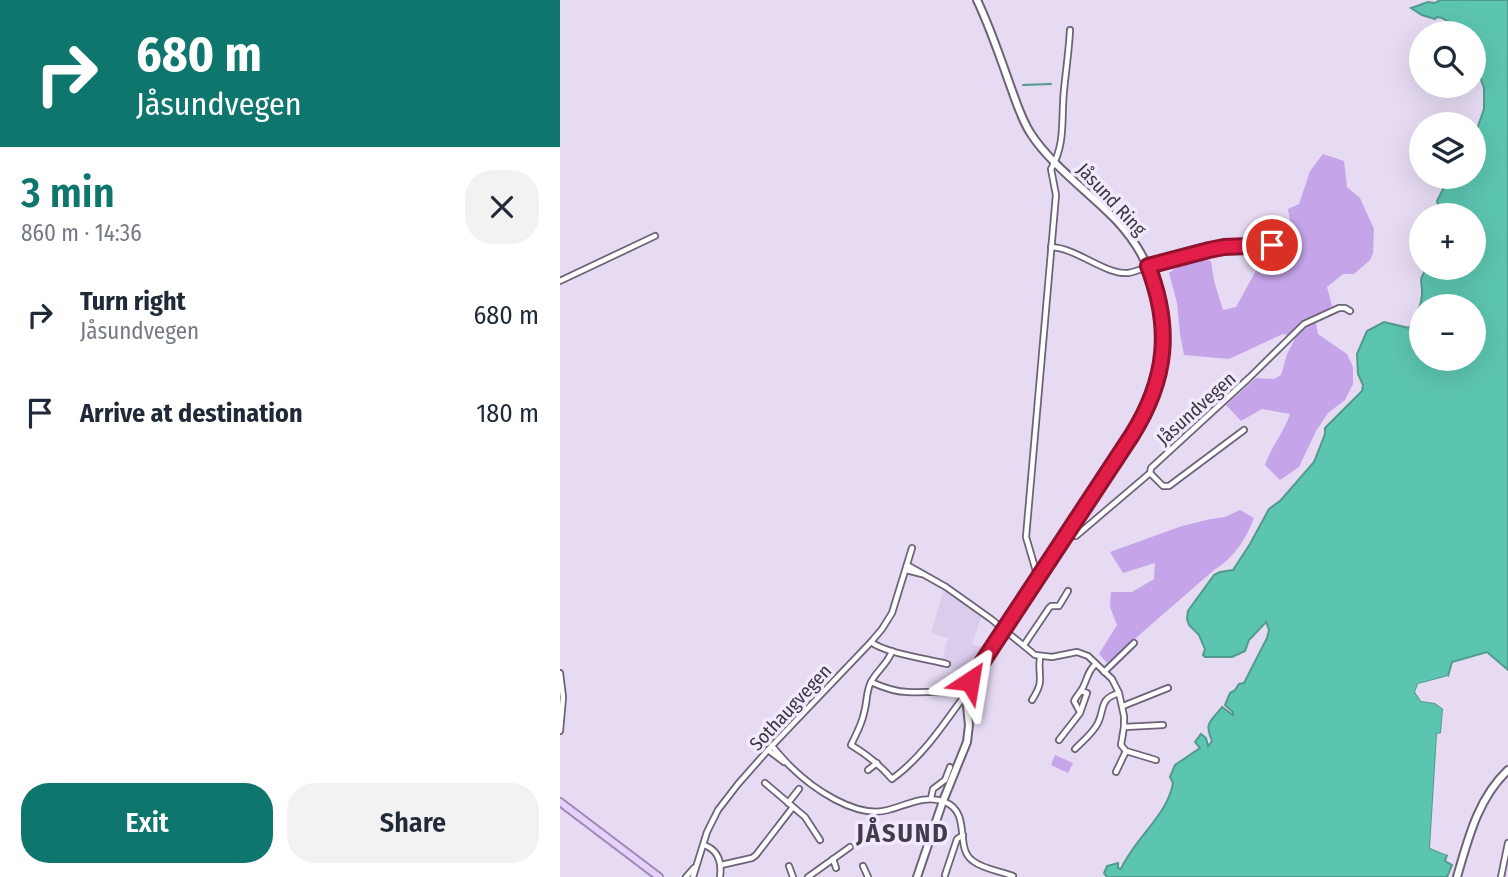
<!DOCTYPE html>
<meta charset="utf-8">
<style>
:root{--surface:#fff;--page:#f2f2f3;--text:#1f2937;--muted:#747a83;--accent:#0f766e}
body{margin:0;font-family:"Fira Sans Condensed",sans-serif;background:var(--page);color:var(--text);height:100vh;display:flex;flex-direction:column;font-size:26px;white-space:nowrap}
*{box-sizing:border-box;margin:0}
p{font-size:23px;color:var(--muted)}
.icon{flex:none;width:38px;height:38px;fill:none;stroke:currentColor;stroke-width:2;stroke-linecap:round;stroke-linejoin:round}
.map{position:relative;flex:1;overflow:hidden}
.panel{display:flex;flex-direction:column;background:var(--surface);width:560px}
.panel>*{flex:none}
.top-card{background:#0f766e;color:#fff;overflow:hidden}
.controls{position:absolute;left:849px;top:21px;display:grid;gap:14px}
.controls a{display:grid;place-items:center;width:77px;height:77px;border-radius:50%;background:var(--surface);box-shadow:0 7px 28px #0002;font-size:35px}
.pin{position:absolute;display:grid;place-items:center;width:60px;height:60px;color:#fff;margin:-30px;border:4px solid #fff;border-radius:50%;box-shadow:0 2px 7px #0007}
.me{position:absolute;width:77px;margin:-38px;rotate:33deg;stroke-linejoin:round;filter:drop-shadow(0 0 5px #0008)}
.turn{display:flex;align-items:center;gap:24px;height:147px;padding:0 21px;font-size:32px}
.turn .icon{width:91px;height:91px;stroke-width:2.5}
.turn b{display:block;font-size:49px;line-height:60px}
.round{display:grid;place-items:center;flex:none;width:74px;height:74px;border-radius:28px;background:var(--page)}
.headline{display:flex;align-items:center;justify-content:space-between;height:119px;padding:0 21px}
h1{font-size:42px;font-weight:600;line-height:52px;color:var(--accent)}
.button{display:flex;gap:14px;margin-top:auto;padding:14px 21px}
.button a{flex:1;height:80px;border-radius:28px;background:var(--accent);color:#fff;font-size:28px;font-weight:600;line-height:80px;text-align:center}
.button a+a{background:var(--page);color:var(--text)}
ul{padding:0;list-style:none}
li{display:flex;align-items:center;gap:21px;height:98px;padding:0 21px}
li div{flex:1}
li b{display:block;font-size:26px}
li em{font-style:normal}
main{display:flex;flex:1;min-height:0}
.map>svg:first-child{display:block}
</style>
<main>
<section class="panel">
<div class="top-card">
<div class="turn"><svg class="icon" aria-label="right" viewBox="0 0 24 24"><path d="M7 20v-9h11M14 6l5 5-5 5"/></svg><div><b>680 m</b>Jåsundvegen</div></div>
</div>
<div class="headline"><div><h1>3 min</h1><p>860 m · 14:36</p></div><a class="round"><svg class="icon" aria-label="close" viewBox="0 0 24 24"><path d="M6 6l12 12M18 6L6 18"/></svg></a></div>
<ul>
<li><svg class="icon" aria-label="right" viewBox="0 0 24 24"><path d="M7 20v-9h11M14 6l5 5-5 5"/></svg><div><b>Turn right</b><p>Jåsundvegen</p></div><em>680 m</em></li>
<li><svg class="icon" aria-label="arrive" viewBox="0 0 24 24"><path d="M6 21V4h12l-3 4 3 4H6"/></svg><div><b>Arrive at destination</b></div><em>180 m</em></li>
</ul>
<div class="button"><a>Exit</a><a>Share</a></div>
</section>
<div class="map">
<svg width="948" height="877" viewBox="0 0 948 877">
<rect width="100%" height="100%" fill="#e6dbf3"/>
<!-- built -->
<polygon fill="#dacdeb" points="384,588 422,615 412,644 426,649 411,670 410,670 408,673 409,674 407,677 400,671 388,666 388,662 382,660 388,638 371,633"/>
<!-- green -->
<g fill="#c5a4e9">
<path d="M 763,154 L 784,161 L 787,187 L 800,198 L 814,229 L 813,253 L 810,260 L 794,274 L 783,274 L 767,287 L 772,306 L 755,318 L 758,334 L 787,354 L 793,367 L 793,384 L 785,400 L 768,413 L 756,431 L 739,467 L 720,480 L 705,465 C 711,447 724,432 730,414 L 702,409 L 681,421 L 666,405 L 696,378 L 714,379 L 721,375 L 727,354 L 736,337 L 723,334 L 669,359 L 624,355 L 620,334 L 617,303 L 609,273 C 620,264 637,259 651,261 L 654,281 L 663,310 L 676,307 L 704,256 L 730,265 L 739,249 L 732,234 L 728,209 L 739,204 L 750,171 Z"/>
<path d="M 680,510 L 694,518 C 686,539 674,558 654,570 L 547,663 L 539,654 L 557,625 L 550,607 L 551,592 L 572,592 L 594,579 L 595,563 L 563,573 L 550,552 L 622,526 L 651,519 L 665,517 Z"/>
<polygon points="495,755 513,763 508,773 491,765"/>
</g>
<!-- water -->
<path fill="#5cc5b0" stroke="#529a8e" stroke-width="2" fill-rule="evenodd" d="M 880,0 L 948,0 L 948,670 L 927,652 L 892,662 L 888,676 L 858,684 L 855,692 L 861,701 L 875,703 L 883,709 L 881,733 L 877,734 L 870,848 L 887,855 L 885,861 L 892,865 L 887,877 L 547,877 L 544,873 L 547,866 L 558,863 L 558,868 L 561,869 C 574,839 608,815 613,783 L 610,777 L 615,765 L 640,748 L 635,742 L 641,734 L 646,738 L 648,746 L 652,741 C 644,722 650,723 662,707 L 673,715 L 673,712 L 665,705 L 670,693 L 675,690 L 679,684 L 684,683 L 707,638 L 709,630 L 706,622 L 689,640 L 685,651 L 672,657 L 645,657 L 643,655 L 645,649 L 639,635 L 629,625 L 627,619 L 628,611 L 654,575 L 660,572 L 673,570 L 690,544 L 709,509 L 721,500 L 754,462 L 765,434 L 765,428 L 802,391 L 803,385 L 798,374 L 797,354 L 807,331 L 824,322 L 849,328 C 855,317 861,308 862,295 C 863,281 857,282 867,268 L 914,268 L 914,215 L 881,215 L 877,201 L 889,177 L 914,177 L 914,130 L 917,129 L 924,109 L 924,88 L 914,60 L 914,33 L 910,33 L 882,18 L 877,17 L 875,19 L 862,15 L 851,8 L 868,2 L 875,3 ZM 861,306 L 914,306 L 914,359 L 861,359 Z"/>
<!-- pier -->
<polygon fill="#e6dbf3" points="888,676 889,680 860,687 858,692 863,698 876,700 887,708 884,734 880,737 874,846 888,851 887,855 870,848 877,734 881,733 883,709 875,703 861,701 855,692 858,684"/>
<g fill="none" stroke-linecap="round" stroke-linejoin="round">
<!-- stream -->
<polyline stroke="#529a8e" stroke-width="2" points="463,85 491,84"/>
<!-- street casing -->
<g stroke="#6c6377" stroke-width="8">
<g id="street">
<path d="M 491,247 C 517,248 545,275 568,273 C 577,272 585,267 594,264 C 611,259 629,255 647,250 C 667,245 690,246 711,245"/>
<polyline points="0,281 95,236"/>
<polyline points="590,473 603,486 609,486 684,430"/>
<polyline points="507,533 510,536 516,536 590,473 591,468 689,378 744,324 779,308 785,308 790,311"/>
<polyline points="347,565 386,587 431,619 475,655 492,657 517,652 528,656 552,679 559,693 564,716 564,727 561,745 566,751 596,760"/>
<polyline points="346,570 362,574"/>
<path d="M 479,575 L 476,571 L 466,537 L 496,195 L 491,169 C 506,144 501,118 504,90 C 506,70 509,50 510,30"/>
<path d="M 311,642 C 325,653 368,659 387,664"/>
<polyline points="464,645 489,608 491,606 499,606 508,591"/>
<path d="M 332,651 C 328,664 315,672 310,684 C 306,694 307,703 304,713 C 302,724 296,734 291,745 C 306,754 320,765 332,779 C 360,759 382,727 402,699 L 406,699"/>
<polyline points="544,672 574,643"/>
<polyline points="0,673 3,697 0,731"/>
<path d="M 311,682 C 322,687 335,692 348,692 C 366,693 382,690 399,694"/>
<path d="M 472,700 C 486,678 477,678 480,657"/>
<polyline points="563,706 608,688"/>
<path d="M 520,712 L 514,701 C 517,695 522,691 524,685 C 528,677 528,670 536,664"/>
<polyline points="564,727 603,725"/>
<polyline points="499,740 520,713 527,693 521,691"/>
<path d="M 212,746 C 218,753 224,760 230,766 C 252,788 296,819 328,810 C 347,805 366,794 385,802 C 412,813 394,848 413,861 C 423,869 440,871 453,876"/>
<path d="M 515,749 C 523,741 533,733 538,723 C 545,708 539,699 559,693"/>
<polyline points="208,750 224,762"/>
<polyline points="308,770 317,763"/>
<polyline points="556,772 566,751"/>
<polyline points="205,783 245,817 260,840"/>
<polyline points="371,798 373,789 385,780 390,767"/>
<polyline points="228,803 239,789"/>
<path d="M 144,845 C 158,850 162,862 160,877"/>
<polyline points="273,859 276,868"/>
<polyline points="161,865 192,858 196,855 233,807"/>
<polyline points="229,866 233,877"/>
<polyline points="303,866 308,877"/>
<polyline points="385,875 397,839 403,835"/>
<polyline points="126,877 134,868"/>
<polyline points="133,877 147,832 158,810 178,784 208,750 311,642 322,629 332,613 352,548"/>
<polyline points="248,877 290,847"/>
<polyline points="941,877 948,843"/>
</g>
</g>
<!-- secondary casing -->
<g stroke="#6c6377" stroke-width="10">
<g id="secondary">
<path d="M 357,877 L 383,801 L 407,742 L 409,725 L 406,696 L 408,684 L 581,419 C 616,354 608,276 557,221 C 530,193 492,166 471,134 C 461,119 456,101 450,85 C 440,57 430,27 417,0"/>
<path d="M 897,877 C 908,839 918,798 948,770"/>
</g>
</g>
<!-- primary casing -->
<g stroke="#9e88b7" stroke-width="10">
<polyline id="primary" points="0,802 99,877"/>
</g>
<!-- street -->
<use href="#street" stroke="#fff" stroke-width="4.5"/>
<!-- secondary -->
<use href="#secondary" stroke="#fff" stroke-width="6"/>
<!-- primary -->
<use href="#primary" stroke="#e5d1fa" stroke-width="6"/>
</g>
<g fill="none" stroke-linecap="round" stroke-linejoin="round">
<!-- route casing -->
<g stroke="#92132f" stroke-width="18">
<path id="route" d="M 410,681 L 572,435 C 607,379 612,328 588,266 L 649,250 L 664,247 L 712,245"/>
</g>
<!-- route -->
<use href="#route" stroke="#e11d48" stroke-width="12"/>
</g>
<g text-anchor="middle" stroke-width="7" stroke-linejoin="round" paint-order="stroke">
<!-- street labels -->
<g font-size="19" fill="#3b3740" stroke="#f2e9fd">
<text transform="translate(552 199) rotate(47)" y="7">Jåsund Ring</text>
<text transform="translate(636 408) rotate(-42)" y="7">Jåsundvegen</text>
<text transform="translate(230 707) rotate(-47)" y="7">Sothaugvegen</text>
</g>
<!-- district labels -->
<g font-size="26" font-weight="bold" letter-spacing="2" fill="#443b4e" stroke="#f2e9fd">
<text x="343" y="842">JÅSUND</text>
</g>
</g>
</svg>
<div class="controls">
<a><svg class="icon" aria-label="search" viewBox="0 0 24 24"><circle cx="10" cy="10" r="6"/><path d="M15 15l6 6"/></svg></a>
<a><svg class="icon" aria-label="layers" viewBox="0 0 24 24"><path d="M12 4l9 5-9 5-9-5zM3 14l9 5 9-5"/></svg></a>
<a>+</a>
<a>−</a>
</div>
<div class="pin" style="left:712px;top:245px;background:#d93025"><svg class="icon" aria-label="arrive" viewBox="0 0 24 24"><path d="M6 21V4h12l-3 4 3 4H6"/></svg></div>
<svg class="me" style="left:410px;top:681px" viewBox="-20 -20 40 40"><path d="M0-17L14 15 0 8-14 15z" fill="#e11d48" stroke="#fff" stroke-width="4"/></svg>
</div>
</main>
